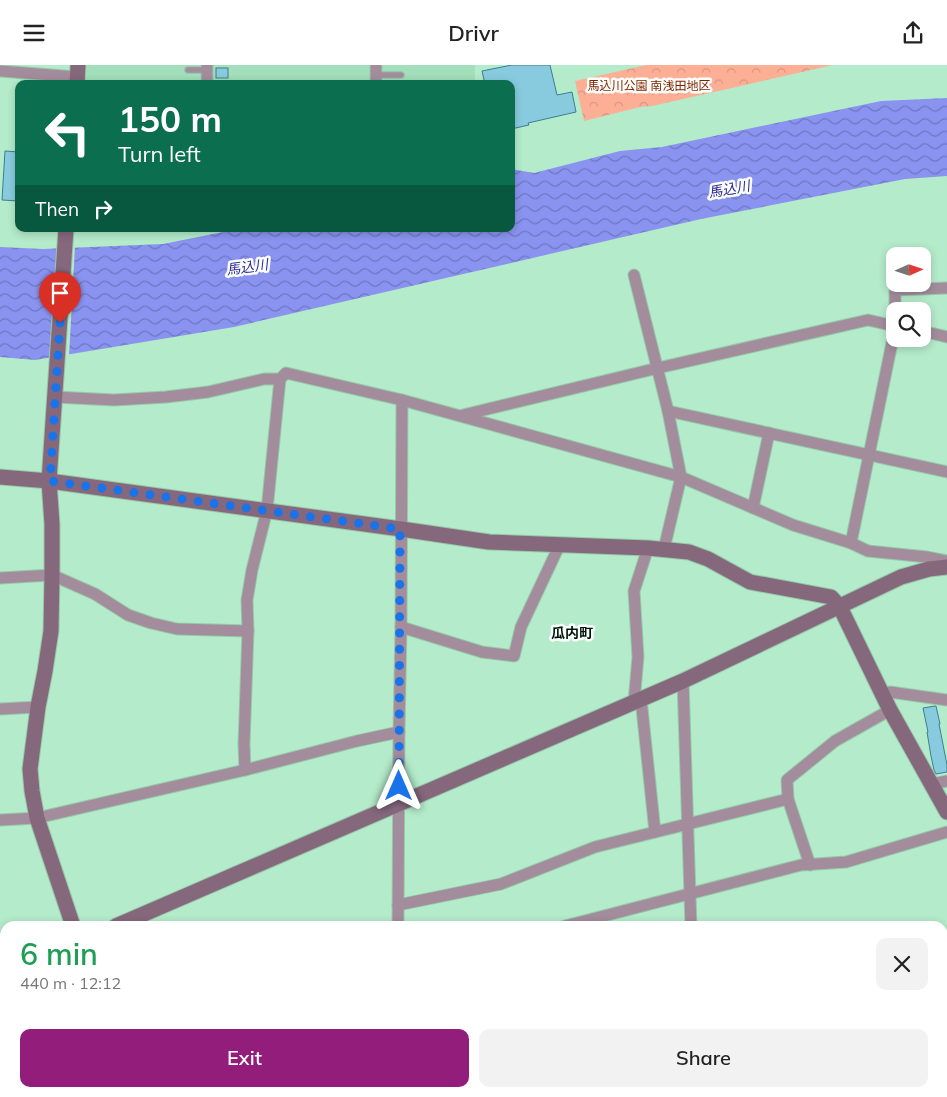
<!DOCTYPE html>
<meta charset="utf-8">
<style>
:root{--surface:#fff;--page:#f2f2f2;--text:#222;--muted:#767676;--accent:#931d7b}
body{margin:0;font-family:Mulish,"Noto Sans JP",sans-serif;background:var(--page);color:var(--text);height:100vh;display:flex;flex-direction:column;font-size:19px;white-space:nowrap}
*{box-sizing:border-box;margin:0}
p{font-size:16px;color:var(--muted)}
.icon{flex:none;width:28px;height:28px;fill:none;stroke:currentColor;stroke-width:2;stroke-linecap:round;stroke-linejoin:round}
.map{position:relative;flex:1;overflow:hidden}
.sheet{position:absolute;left:0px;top:856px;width:948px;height:176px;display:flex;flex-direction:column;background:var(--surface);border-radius:15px 15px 0 0;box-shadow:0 2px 8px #0003}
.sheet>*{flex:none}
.guide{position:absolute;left:15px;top:15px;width:500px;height:152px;border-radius:10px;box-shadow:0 2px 8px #0003;background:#0b6e4f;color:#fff;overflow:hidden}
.needle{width:32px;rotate:87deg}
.fabs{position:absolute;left:886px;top:182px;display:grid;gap:10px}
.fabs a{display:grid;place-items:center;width:45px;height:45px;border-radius:10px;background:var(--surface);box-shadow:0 2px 8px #0003;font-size:25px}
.pin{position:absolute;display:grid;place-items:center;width:42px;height:42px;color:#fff;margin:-51px -21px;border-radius:50% 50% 50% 0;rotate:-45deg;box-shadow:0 0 5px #0007}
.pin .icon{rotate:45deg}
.me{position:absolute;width:55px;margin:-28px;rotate:0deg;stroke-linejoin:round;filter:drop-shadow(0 0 4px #0008)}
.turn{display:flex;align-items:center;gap:18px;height:105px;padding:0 20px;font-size:22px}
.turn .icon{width:65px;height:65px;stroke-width:2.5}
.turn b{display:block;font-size:35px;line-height:42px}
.then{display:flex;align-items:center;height:48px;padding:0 20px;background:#0003;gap:10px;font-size:19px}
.round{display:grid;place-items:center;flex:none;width:52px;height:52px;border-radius:10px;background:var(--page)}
.head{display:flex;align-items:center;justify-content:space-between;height:85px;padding:0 20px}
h1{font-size:30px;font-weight:600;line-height:38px;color:#1e9e55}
.cta{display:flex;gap:10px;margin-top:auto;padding:10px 20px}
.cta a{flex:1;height:58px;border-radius:10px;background:var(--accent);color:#fff;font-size:20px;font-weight:600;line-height:58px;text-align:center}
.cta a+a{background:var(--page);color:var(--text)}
header{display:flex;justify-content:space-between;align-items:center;height:65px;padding:0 20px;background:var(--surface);font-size:22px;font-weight:600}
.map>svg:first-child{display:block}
</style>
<header><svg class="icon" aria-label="menu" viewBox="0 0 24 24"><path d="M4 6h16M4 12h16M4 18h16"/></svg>Drivr<svg class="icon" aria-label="share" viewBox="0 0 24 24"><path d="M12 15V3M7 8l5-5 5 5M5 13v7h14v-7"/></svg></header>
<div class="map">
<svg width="947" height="1032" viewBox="0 0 947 1032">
<defs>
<pattern id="park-crowns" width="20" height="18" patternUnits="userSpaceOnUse" patternTransform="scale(1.25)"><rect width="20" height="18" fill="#fdaf96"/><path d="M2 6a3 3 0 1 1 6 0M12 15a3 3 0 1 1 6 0" fill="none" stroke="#d79680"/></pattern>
<pattern id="water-waves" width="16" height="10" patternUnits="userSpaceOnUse" patternTransform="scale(1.25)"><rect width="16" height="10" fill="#8a93f0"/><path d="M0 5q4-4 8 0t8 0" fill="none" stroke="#6e77c1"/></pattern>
</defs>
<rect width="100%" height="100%" fill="#b4ebca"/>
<!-- built -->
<g fill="#a2dfba">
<polygon points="85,0 202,0 202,19 84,19"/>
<rect x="212" y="0" width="159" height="19"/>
<rect x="381" y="0" width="94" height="19"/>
</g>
<!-- park -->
<polygon fill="url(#park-crowns)" points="646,0 833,0 652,41 640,42 584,56 575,16"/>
<!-- water -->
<polygon fill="url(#water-waves)" points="947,33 947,111 905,114 701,154 234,262 35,295 0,292 0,182 43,184 163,179 238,164 511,164 511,104 534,108 620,86 662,82 881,36"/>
<!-- pier -->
<polygon fill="#b4ebca" points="72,181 75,181 69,292 65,292"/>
<!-- building -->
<g fill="#89cbde" stroke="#3d7e90">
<polygon points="512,0 550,0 557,30 572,27 576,47 528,58 529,60 511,64 511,19 485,19 482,6"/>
<rect x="216" y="3" width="12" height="10"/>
<polygon points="5,86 19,87 19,136 2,135"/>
<polygon points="935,641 936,641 940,659 939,659 947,700 947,707 936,709 934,705 931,691 927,667 928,667 923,643"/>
</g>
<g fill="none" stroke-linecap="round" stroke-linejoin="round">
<!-- lane casing -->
<g stroke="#97c8ab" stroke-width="8">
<g id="lane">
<polyline points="188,5 207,5"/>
<polyline points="376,10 401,10"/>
</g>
</g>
<!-- street casing -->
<g stroke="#97c8ab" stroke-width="13">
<g id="street">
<polyline points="207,0 207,19"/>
<polyline points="376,0 376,19"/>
<polyline points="0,6 77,12"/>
<polyline points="634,210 668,346 681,412 664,484"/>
<polyline points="895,246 895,225 947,223"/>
<polyline points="922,266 947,272"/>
<polyline points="55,332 114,335 166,332 208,327 264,314 280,314 286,308 402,335 681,412 793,460 851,478 868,486 927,492 947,496"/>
<polyline points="668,346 947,407"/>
<polyline points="463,350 658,303 868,255 895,261"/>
<polyline points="753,443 769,368"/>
<polyline points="851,478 895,263"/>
<polyline points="0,513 52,510 95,529 128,550 151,558 177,564 248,566"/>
<polyline points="401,562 482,587 514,591 521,562 560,479"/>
<polyline points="683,616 691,861"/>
<polyline points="883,632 890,627 947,635"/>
<polyline points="641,634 655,767"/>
<polyline points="634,637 638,592 634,526 648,483"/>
<polyline points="0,644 38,642"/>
<polyline points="245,705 244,679 248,566 247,535 252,505 267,445 280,314"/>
<polyline points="932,719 947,716"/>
<polyline points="0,755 37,753 245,705 357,676 399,667"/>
<polyline points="810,800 788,734 787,715 835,676 890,645"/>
<polyline points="398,840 501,819 595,782 788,734"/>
<polyline points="398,861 399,667 401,562 402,335"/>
<polyline points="565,861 801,800 846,797 947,767"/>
<polyline points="942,884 947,884"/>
<polyline points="942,969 947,969"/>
<polyline points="693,1028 693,1032"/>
<polyline points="395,1032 395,1028"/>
</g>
</g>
<!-- secondary casing -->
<g stroke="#97c8ab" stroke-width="17">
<g id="secondary">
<polyline points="77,19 78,0"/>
<polyline points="66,164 49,416 52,459 52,510 51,566 45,606 38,642 30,704 32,726 37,753 73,861"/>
<polyline points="0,412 49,416 401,464 489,477 648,483 689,487 708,494 750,517 831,532 840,542 890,645 947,747"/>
<polyline points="116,861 683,616 901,512 929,504 947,502"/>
<polyline points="0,914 5,911"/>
<polyline points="107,1028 107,1032"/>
<polyline points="938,1032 947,1031"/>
</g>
</g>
<!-- lane -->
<use href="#lane" stroke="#a38d9c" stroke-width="5.5"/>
<!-- street -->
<use href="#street" stroke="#a38d9c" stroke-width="11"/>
<!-- secondary -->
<use href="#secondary" stroke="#86687d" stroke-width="15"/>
</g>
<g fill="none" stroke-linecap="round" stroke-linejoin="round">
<!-- route -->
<polyline stroke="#1a73e8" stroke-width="9" stroke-dasharray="0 16.2" points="60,258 50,416 400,464 399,721"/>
</g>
<g text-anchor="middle" stroke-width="5" stroke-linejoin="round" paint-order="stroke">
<!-- park labels -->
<g font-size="12" fill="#802300" stroke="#f9fefb">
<text x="649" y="25">馬込川公園 南浅田地区</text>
</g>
<!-- water labels -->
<g font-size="14" font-style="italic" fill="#312893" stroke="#f9fefb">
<text transform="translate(729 124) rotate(-10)" y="5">馬込川</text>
<text transform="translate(247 202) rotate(-8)" y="5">馬込川</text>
</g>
<!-- neighbourhood labels -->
<g font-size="14" font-weight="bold" fill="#011309" stroke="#f9fefb">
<text x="572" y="573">瓜内町</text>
</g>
</g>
</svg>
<div class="fabs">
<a><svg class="needle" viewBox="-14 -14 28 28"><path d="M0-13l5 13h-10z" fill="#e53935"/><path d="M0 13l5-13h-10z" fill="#767676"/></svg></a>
<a><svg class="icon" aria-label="search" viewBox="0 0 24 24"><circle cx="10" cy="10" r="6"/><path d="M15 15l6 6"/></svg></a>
</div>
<div class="pin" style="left:60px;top:258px;background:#d93025"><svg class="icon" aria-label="arrive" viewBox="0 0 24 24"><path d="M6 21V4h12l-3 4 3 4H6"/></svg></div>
<svg class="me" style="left:399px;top:721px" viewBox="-20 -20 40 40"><path d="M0-17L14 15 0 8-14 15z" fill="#1a73e8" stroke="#fff" stroke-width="4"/></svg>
<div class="guide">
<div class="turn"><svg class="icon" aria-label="left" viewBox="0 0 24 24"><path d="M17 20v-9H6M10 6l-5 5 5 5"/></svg><div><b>150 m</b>Turn left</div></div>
<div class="then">Then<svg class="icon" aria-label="right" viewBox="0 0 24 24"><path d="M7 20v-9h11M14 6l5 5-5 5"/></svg></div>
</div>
<section class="sheet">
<div class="head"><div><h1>6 min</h1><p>440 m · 12:12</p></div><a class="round"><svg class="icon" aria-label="close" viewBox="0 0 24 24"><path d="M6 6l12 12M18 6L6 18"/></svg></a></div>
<div class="cta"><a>Exit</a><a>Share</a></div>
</section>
</div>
